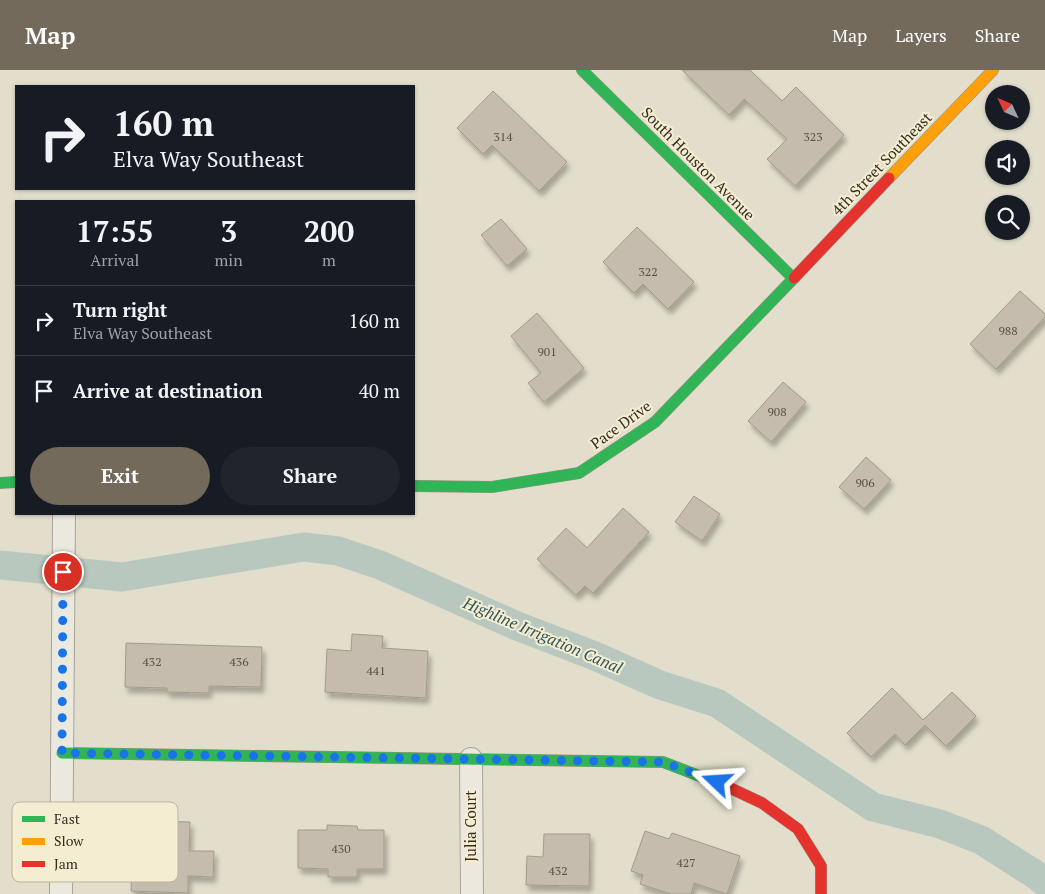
<!DOCTYPE html>
<style>
:root{--surface:#171b24;--page:#20242c;--text:#f1f3f6;--muted:#9ea1a6;--line:#363941;--accent:#736a5b}
body{margin:0;font-family:"PT Serif",serif;background:var(--page);color:var(--text);height:100vh;display:flex;flex-direction:column;font-size:19px;white-space:nowrap}
*{box-sizing:border-box;margin:0}
p{font-size:16px;color:var(--muted)}
.icon{flex:none;width:28px;height:28px;fill:none;stroke:currentColor;stroke-width:2;stroke-linecap:round;stroke-linejoin:round}
.map{position:relative;flex:1;overflow:hidden}
.panel{position:absolute;left:15px;top:130px;width:400px;height:315px;display:flex;flex-direction:column;background:var(--surface);border-radius:0px;box-shadow:0 1px 4px #0004}
.panel>*{flex:none}
.banner{position:absolute;left:15px;top:15px;width:400px;height:105px;border-radius:0px;box-shadow:0 1px 4px #0004;background:#171b24;color:var(--text);overflow:hidden}
.needle{width:32px;rotate:314deg}
.buttons{position:absolute;left:985px;top:15px;display:grid;gap:10px}
.buttons a{display:grid;place-items:center;width:45px;height:45px;border-radius:50%;background:var(--surface);box-shadow:0 1px 4px #0004;font-size:25px}
.pin{position:absolute;display:grid;place-items:center;width:42px;height:42px;color:#fff;margin:-21px;border:2px solid #fff;border-radius:50%;box-shadow:0 1px 5px #0007}
.me{position:absolute;width:55px;margin:-28px;rotate:290deg;stroke-linejoin:round;filter:drop-shadow(0 0 4px #0008)}
.turn{display:flex;align-items:center;gap:18px;height:105px;padding:0 15px;font-size:22px}
.turn .icon{width:65px;height:65px;stroke-width:2.5}
.turn b{display:block;font-size:35px;line-height:42px}
.eta{display:flex;justify-content:space-evenly;align-items:center;height:85px;text-align:center}
.eta b{font-size:30px;font-weight:800;line-height:35px}
.button{display:flex;gap:10px;margin-top:auto;padding:10px 15px}
.button a{flex:1;height:58px;border-radius:30px;background:var(--accent);color:#fff;font-size:20px;font-weight:800;line-height:58px;text-align:center}
.button a+a{background:var(--page);color:var(--text)}
ul{padding:0;list-style:none}
li{display:flex;align-items:center;gap:15px;height:70px;padding:0 15px;border-top:1px solid var(--line)}
li div{flex:1}
li b{display:block;font-size:19px}
li em{font-style:normal}
header{display:flex;align-items:center;gap:30px;box-sizing:border-box;height:70px;padding:0 25px;background:var(--accent);color:#fff}
header strong{font-size:24px}
nav{display:flex;gap:28px;margin-inline-start:auto;font-size:18px}
.map>svg:first-child{display:block}
</style>
<header>
<strong>Map</strong>
<nav><a>Map</a><a>Layers</a><a>Share</a></nav>
</header>
<div class="map">
<svg width="1045" height="824" viewBox="0 0 1045 824">
<defs>
<filter id="shadow"><feDropShadow dx="3" dy="5.5" stdDeviation="2.5" flood-color="#0004"/></filter>
</defs>
<rect width="100%" height="100%" fill="#e3decc"/>
<g fill="none" stroke-linecap="round" stroke-linejoin="round">
<!-- canal -->
<polyline stroke="#b8c8bf" stroke-width="29" points="0,495 122,507 304,477 338,481 380,495 517,556 595,586 660,615 717,633 873,737 940,754 981,770 1033,803 1045,812"/>
</g>
<!-- building -->
<g fill="#c6bcad" stroke="#a39a8c" filter="url(#shadow)">
<polygon points="682,0 750,0 782,31 796,17 844,65 795,116 767,89 787,69 744,29 729,45"/>
<polygon points="493,21 567,92 539,121 492,75 483,84 457,58"/>
<polygon points="501,149 527,179 507,196 481,165"/>
<polygon points="637,157 694,212 668,239 643,214 634,223 603,192"/>
<polygon points="1020,221 1045,244 1045,247 996,299 970,274"/>
<polygon points="537,243 584,298 544,332 528,313 541,303 511,266"/>
<polygon points="783,312 806,332 771,372 748,351"/>
<polygon points="866,387 891,410 864,439 839,417"/>
<polygon points="694,426 720,444 702,471 675,452"/>
<polygon points="623,438 649,462 593,523 585,516 576,525 537,489 566,458 587,478"/>
<polygon points="352,564 383,566 382,578 428,581 426,628 325,622 327,579 351,581"/>
<polygon points="126,573 262,577 261,617 209,616 209,623 167,622 167,618 125,617"/>
<polygon points="892,618 923,650 952,622 976,646 946,676 925,655 905,675 895,664 871,687 847,663"/>
<polygon points="152,751 190,752 189,781 214,781 213,807 188,806 188,823 131,821 132,791 151,792"/>
<polygon points="327,755 357,756 358,760 384,760 384,799 357,799 357,807 328,807 328,799 298,798 298,760 327,760"/>
<polygon points="645,761 669,769 672,763 740,786 727,824 694,813 691,824 671,824 640,814 643,805 631,801"/>
<polygon points="544,764 590,764 589,816 526,815 527,786 543,787"/>
</g>
<g fill="none" stroke-linecap="round" stroke-linejoin="round">
<!-- street casing -->
<g stroke="#a8a396" stroke-width="24">
<g id="street">
<polyline points="471,689 472,824"/>
<polyline points="61,824 64,444"/>
</g>
</g>
<!-- fast casing -->
<g stroke="#989286" stroke-width="12">
<g id="fast">
<polyline points="582,0 793,208"/>
<polyline points="0,413 16,412"/>
<polyline points="414,416 492,417 579,403 655,352 794,208"/>
<polyline points="62,683 663,692 728,717"/>
</g>
</g>
<!-- slow casing -->
<g stroke="#989286" stroke-width="12">
<polyline id="slow" points="889,108 993,0"/>
</g>
<!-- jam casing -->
<g stroke="#989286" stroke-width="12">
<g id="jam">
<polyline points="794,208 889,108"/>
<polyline points="728,717 762,733 798,759 821,796 821,824"/>
</g>
</g>
<!-- street -->
<use href="#street" stroke="#ebe8de" stroke-width="22"/>
<!-- fast -->
<use href="#fast" stroke="#30b455" stroke-width="11"/>
<!-- slow -->
<use href="#slow" stroke="#ff9f0a" stroke-width="11"/>
<!-- jam -->
<use href="#jam" stroke="#e5322d" stroke-width="11"/>
</g>
<g fill="none" stroke-linecap="round" stroke-linejoin="round">
<!-- route -->
<polyline stroke="#1a73e8" stroke-width="9" stroke-dasharray="0 16.2" points="63,502 62,683 663,692 717,712"/>
</g>
<g text-anchor="middle" stroke-width="4" stroke-linejoin="round" paint-order="stroke">
<!-- number labels -->
<g font-size="12" fill="#5a5042">
<text x="503" y="71">314</text>
<text x="813" y="71">323</text>
<text x="648" y="206">322</text>
<text x="1008" y="265">988</text>
<text x="547" y="286">901</text>
<text x="777" y="346">908</text>
<text x="865" y="417">906</text>
<text x="152" y="596">432</text>
<text x="239" y="596">436</text>
<text x="376" y="605">441</text>
<text x="341" y="783">430</text>
<text x="686" y="797">427</text>
<text x="558" y="805">432</text>
</g>
<!-- street labels -->
<g font-size="15" fill="#362c1e" stroke="#f4edd2">
<text transform="translate(698 94) rotate(45)" y="5">South Houston Avenue</text>
<text transform="translate(882 94) rotate(-46)" y="5">4th Street Southeast</text>
<text transform="translate(621 355) rotate(-36)" y="5">Pace Drive</text>
<text transform="translate(471 756) rotate(-90)" y="5">Julia Court</text>
</g>
<!-- water labels -->
<g font-size="16" font-style="italic" fill="#2e5556" stroke="#f4edd2">
<text transform="translate(543 565) rotate(23)" y="6">Highline Irrigation Canal</text>
</g>
</g>
<!-- legend -->
<rect x="12" y="732" width="166" height="80" rx="8" fill="#f4edd2" stroke="#bbb39c" stroke-width="1"/>
<rect x="22" y="746" width="23" height="6" fill="#30b455"/>
<rect x="22" y="768" width="23" height="7" fill="#ff9f0a"/>
<rect x="22" y="791" width="23" height="6" fill="#e5322d"/>
<g font-size="14" fill="#362c1e">
<text x="54" y="754">Fast</text>
<text x="54" y="776">Slow</text>
<text x="54" y="799">Jam</text>
</g>
</svg>
<div class="buttons">
<a><svg class="needle" viewBox="-14 -14 28 28"><path d="M0-13l5 13h-10z" fill="#e53935"/><path d="M0 13l5-13h-10z" fill="#9ea1a6"/></svg></a>
<a><svg class="icon" aria-label="sound" viewBox="0 0 24 24"><path d="M4 9h4l5-4v14l-5-4H4zM17 9q2 3 0 6"/></svg></a>
<a><svg class="icon" aria-label="search" viewBox="0 0 24 24"><circle cx="10" cy="10" r="6"/><path d="M15 15l6 6"/></svg></a>
</div>
<div class="pin" style="left:63px;top:502px;background:#d93025"><svg class="icon" aria-label="arrive" viewBox="0 0 24 24"><path d="M6 21V4h12l-3 4 3 4H6"/></svg></div>
<svg class="me" style="left:717px;top:712px" viewBox="-20 -20 40 40"><path d="M0-17L14 15 0 8-14 15z" fill="#1a73e8" stroke="#fff" stroke-width="4"/></svg>
<div class="banner">
<div class="turn"><svg class="icon" aria-label="right" viewBox="0 0 24 24"><path d="M7 20v-9h11M14 6l5 5-5 5"/></svg><div><b>160 m</b>Elva Way Southeast</div></div>
</div>
<section class="panel">
<div class="eta">
<div><b>17:55</b><p>Arrival</p></div>
<div><b>3</b><p>min</p></div>
<div><b>200</b><p>m</p></div>
</div>
<ul>
<li><svg class="icon" aria-label="right" viewBox="0 0 24 24"><path d="M7 20v-9h11M14 6l5 5-5 5"/></svg><div><b>Turn right</b><p>Elva Way Southeast</p></div><em>160 m</em></li>
<li><svg class="icon" aria-label="arrive" viewBox="0 0 24 24"><path d="M6 21V4h12l-3 4 3 4H6"/></svg><div><b>Arrive at destination</b></div><em>40 m</em></li>
</ul>
<div class="button"><a>Exit</a><a>Share</a></div>
</section>
</div>
